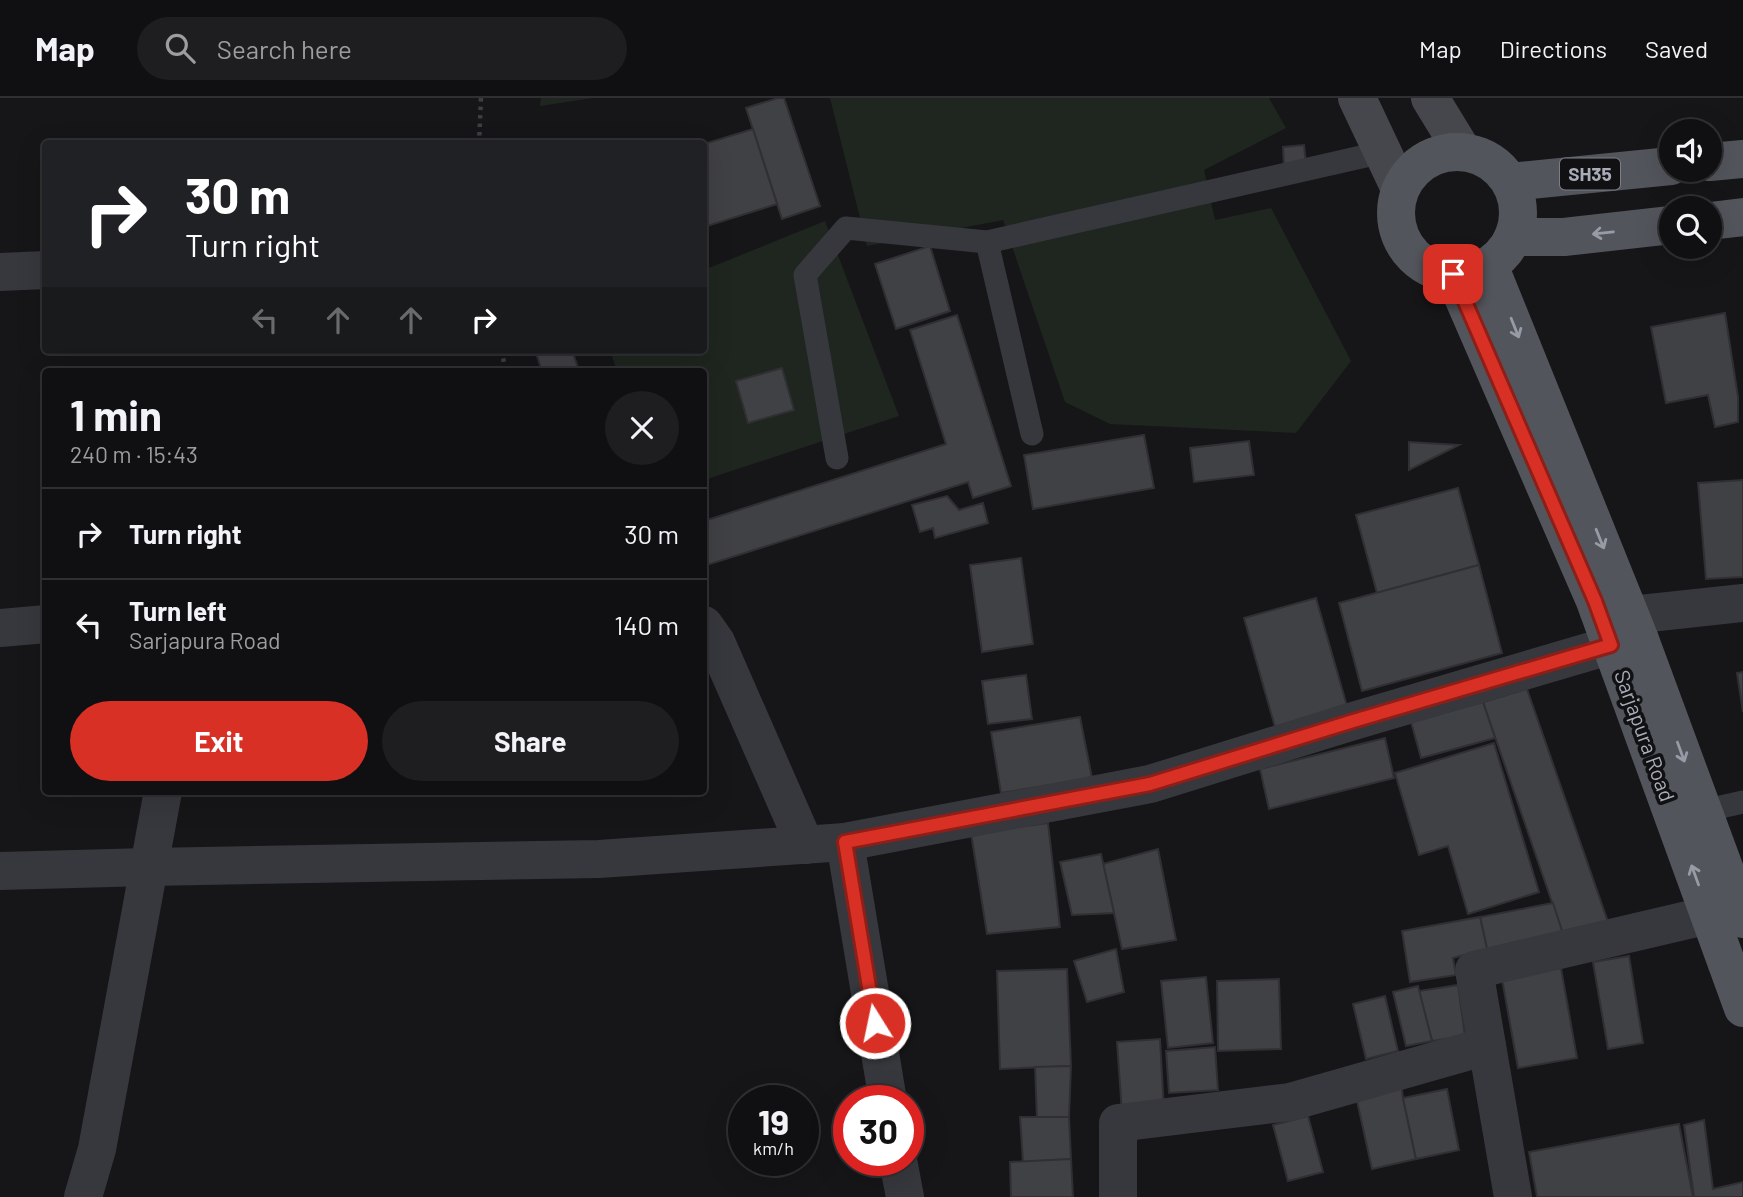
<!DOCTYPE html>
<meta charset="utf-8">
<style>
:root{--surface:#101012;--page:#1e1e20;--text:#f1f3f6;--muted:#9c9d9f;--line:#303032;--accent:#d93025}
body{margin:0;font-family:Barlow,sans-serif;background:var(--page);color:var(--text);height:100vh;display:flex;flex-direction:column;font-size:26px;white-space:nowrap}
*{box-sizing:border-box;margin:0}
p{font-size:23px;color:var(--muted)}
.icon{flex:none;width:38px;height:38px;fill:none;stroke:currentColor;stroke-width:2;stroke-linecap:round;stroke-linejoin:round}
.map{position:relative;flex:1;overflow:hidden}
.sheet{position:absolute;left:42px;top:270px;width:665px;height:427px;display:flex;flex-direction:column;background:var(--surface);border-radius:7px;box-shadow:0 7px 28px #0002,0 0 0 2px var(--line)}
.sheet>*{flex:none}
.hud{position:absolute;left:42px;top:42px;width:665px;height:214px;border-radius:7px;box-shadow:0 7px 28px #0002,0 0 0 2px var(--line);background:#202124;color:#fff;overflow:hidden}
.tools{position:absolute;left:1659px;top:21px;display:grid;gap:14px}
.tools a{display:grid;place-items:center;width:63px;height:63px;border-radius:50%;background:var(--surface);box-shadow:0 7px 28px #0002,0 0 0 2px var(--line);font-size:35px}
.speed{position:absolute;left:728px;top:987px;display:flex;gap:14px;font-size:35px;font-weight:700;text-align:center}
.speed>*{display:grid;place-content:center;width:91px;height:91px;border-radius:50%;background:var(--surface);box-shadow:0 7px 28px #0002,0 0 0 2px var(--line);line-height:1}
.speed small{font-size:18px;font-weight:400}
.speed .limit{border:10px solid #d22;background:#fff;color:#111}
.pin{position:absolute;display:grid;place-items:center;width:60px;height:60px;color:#fff;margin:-30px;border-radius:14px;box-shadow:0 4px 10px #0006}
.me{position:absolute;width:77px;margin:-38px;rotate:350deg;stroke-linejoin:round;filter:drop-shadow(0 0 5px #0008)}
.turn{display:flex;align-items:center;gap:24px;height:147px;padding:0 28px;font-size:32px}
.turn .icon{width:91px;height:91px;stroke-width:2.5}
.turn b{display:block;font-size:49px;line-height:60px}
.lanes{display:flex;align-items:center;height:66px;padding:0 28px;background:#0003;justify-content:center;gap:35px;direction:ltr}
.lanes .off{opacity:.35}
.round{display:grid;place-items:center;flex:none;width:74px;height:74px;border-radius:37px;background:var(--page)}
.headline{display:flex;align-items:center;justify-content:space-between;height:119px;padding:0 28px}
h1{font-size:42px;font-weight:700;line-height:52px}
.button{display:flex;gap:14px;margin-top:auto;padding:14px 28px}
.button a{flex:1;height:80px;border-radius:42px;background:var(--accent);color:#fff;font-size:28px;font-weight:700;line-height:80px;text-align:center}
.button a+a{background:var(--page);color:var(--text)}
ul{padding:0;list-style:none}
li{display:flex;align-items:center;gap:21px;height:91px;padding:0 28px;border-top:2px solid var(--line)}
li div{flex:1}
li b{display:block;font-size:26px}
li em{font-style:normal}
header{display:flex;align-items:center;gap:42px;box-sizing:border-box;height:98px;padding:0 35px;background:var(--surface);border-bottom:2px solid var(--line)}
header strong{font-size:33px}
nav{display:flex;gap:38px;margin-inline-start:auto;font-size:24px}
.search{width:490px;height:63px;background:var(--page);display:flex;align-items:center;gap:18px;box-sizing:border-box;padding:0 24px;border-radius:38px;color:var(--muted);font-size:26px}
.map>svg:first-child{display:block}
</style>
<header>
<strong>Map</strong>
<div class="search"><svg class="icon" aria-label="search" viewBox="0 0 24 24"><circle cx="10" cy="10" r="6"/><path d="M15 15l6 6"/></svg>Search here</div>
<nav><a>Map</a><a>Directions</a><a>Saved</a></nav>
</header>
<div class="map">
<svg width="1743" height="1099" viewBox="0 0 1743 1099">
<rect width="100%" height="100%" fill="#161618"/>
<!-- green -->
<g fill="#1e261f">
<polygon points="541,0 593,0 540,8"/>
<polygon points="830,0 1269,0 1286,30 1204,72 1215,122 1271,110 1351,263 1296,335 1110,326 1065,304 1003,122 867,148"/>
<polygon points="825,123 899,318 704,382 704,273 617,273 610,252 704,252 704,172"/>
</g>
<!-- building -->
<g fill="#404145" stroke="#303034" stroke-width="2">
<polygon points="778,0 784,0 820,108 782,121 746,10"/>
<polygon points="753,31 777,106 704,129 704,46"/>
<polygon points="1304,47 1306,66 1284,68 1283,49"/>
<polygon points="930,148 950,213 896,231 875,166"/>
<polygon points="1725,215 1738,299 1738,324 1715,329 1708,297 1666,305 1651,229"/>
<polygon points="957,217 1011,388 973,400 968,384 704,468 704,423 946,346 910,232"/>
<polygon points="535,252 572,252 579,273 542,273"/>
<polygon points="782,270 794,312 748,325 736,283"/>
<polygon points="1144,337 1154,390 1033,411 1024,357"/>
<polygon points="1249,343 1254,377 1194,384 1190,350"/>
<polygon points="1409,344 1459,347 1409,372"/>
<polygon points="1743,382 1743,479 1706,481 1698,385"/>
<polygon points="1458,390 1479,467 1377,495 1356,417"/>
<polygon points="947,398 959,412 983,405 988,425 935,440 933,430 920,434 912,407"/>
<polygon points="1021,460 1033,546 982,554 970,467"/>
<polygon points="1479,467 1502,555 1362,593 1339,505"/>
<polygon points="1316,500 1347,608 1275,629 1244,520"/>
<polygon points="1743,574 1743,614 1737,575"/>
<polygon points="1026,577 1032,621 988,626 982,583"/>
<polygon points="1527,591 1608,824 1564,839 1483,604"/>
<polygon points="1483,604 1495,640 1421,660 1411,624"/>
<polygon points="1080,619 1092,680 1001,695 991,634"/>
<polygon points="1385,640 1394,680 1269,711 1260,671"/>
<polygon points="1494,645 1539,794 1468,816 1448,748 1419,757 1395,675"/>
<polygon points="1048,725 1060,829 987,836 971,735"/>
<polygon points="1158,751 1176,842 1122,851 1103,766"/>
<polygon points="1101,756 1114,815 1072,817 1060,764"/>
<polygon points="1553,805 1564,839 1487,851 1480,819"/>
<polygon points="1480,819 1487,851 1453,860 1456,877 1410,884 1402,833"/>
<polygon points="1116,851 1124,894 1087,904 1074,863"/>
<polygon points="1629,858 1643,945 1608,951 1593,864"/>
<polygon points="1561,870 1577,960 1518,970 1502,881"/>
<polygon points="1067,871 1071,968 1000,971 997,873"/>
<polygon points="1206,879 1213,945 1168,950 1161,883"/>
<polygon points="1279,881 1281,951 1218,953 1217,883"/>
<polygon points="1458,887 1465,938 1432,943 1419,893"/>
<polygon points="1418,888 1432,943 1406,948 1393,894"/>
<polygon points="1385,898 1398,953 1366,961 1353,906"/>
<polygon points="1160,941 1164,1013 1122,1015 1117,944"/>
<polygon points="1215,949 1218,992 1169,995 1166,953"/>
<polygon points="1071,968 1069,1019 1037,1020 1035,969"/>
<polygon points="1401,984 1403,1000 1416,1061 1372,1071 1355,994"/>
<polygon points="1447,991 1459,1052 1416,1061 1403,1000"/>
<polygon points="1308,1018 1323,1074 1288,1083 1273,1027"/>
<polygon points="1020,1019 1069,1019 1071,1061 1023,1064"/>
<polygon points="1704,1022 1713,1091 1743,1084 1743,1099 1694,1099 1684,1027"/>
<polygon points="1679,1026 1693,1099 1537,1099 1529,1054"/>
<polygon points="1071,1061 1073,1099 1011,1099 1010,1064"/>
</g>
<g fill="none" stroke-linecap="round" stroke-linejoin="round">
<!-- path -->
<g stroke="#3d3f44" stroke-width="4.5" stroke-dasharray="3.5 5" stroke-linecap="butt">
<polyline points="479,46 481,0"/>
<polyline points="502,252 505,273"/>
</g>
<!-- service -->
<g stroke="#37383d" stroke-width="23">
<polyline points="987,144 1032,336"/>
<polyline points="837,360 805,177 846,130 987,144 1383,54"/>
<polyline points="1703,713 1743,704"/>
</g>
<!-- minor -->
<g stroke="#37383d" stroke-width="38">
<polyline points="0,174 46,172"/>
<polyline points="1631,517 1743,505"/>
<polyline points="704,527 716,544 805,747"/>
<polyline points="0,530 46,526"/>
<polyline points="845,744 888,1003"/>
<polyline points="0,773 148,769 599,761 845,744 1150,686 1350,624 1639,539"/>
<polyline points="898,1062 905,1099"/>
<polyline points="83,1099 97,1051 163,693"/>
<polyline points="1118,1099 1118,1025 1290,1004 1487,948"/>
<polyline points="1513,1099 1474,872 1709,817"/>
</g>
<!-- secondary -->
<g stroke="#45474d" stroke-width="38">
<polyline points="1357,0 1400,91"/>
<polyline points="1430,0 1463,54"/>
</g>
<!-- primary -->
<g stroke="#53555c" stroke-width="38">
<circle cx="1457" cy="115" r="61"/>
<polyline points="1710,64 1743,61"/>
<polyline points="1510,84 1671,68"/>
<polyline points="1710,123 1743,119"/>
<polyline points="1513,139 1564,139 1671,127"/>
<polyline points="1489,167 1639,539 1743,821"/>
<polyline points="1453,176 1595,503 1743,910"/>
</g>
</g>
<!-- one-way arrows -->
<defs><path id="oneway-shaft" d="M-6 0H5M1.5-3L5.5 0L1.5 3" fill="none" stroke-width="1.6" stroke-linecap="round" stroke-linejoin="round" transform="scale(1.75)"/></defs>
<g stroke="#979ba6">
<use href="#oneway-shaft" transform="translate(1603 135) rotate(174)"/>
<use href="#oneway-shaft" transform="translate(1515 230) rotate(68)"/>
<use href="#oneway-shaft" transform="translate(1600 441) rotate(68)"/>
<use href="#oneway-shaft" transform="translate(1681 654) rotate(70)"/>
<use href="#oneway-shaft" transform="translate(1695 777) rotate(-110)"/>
</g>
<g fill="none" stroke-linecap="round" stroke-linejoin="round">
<!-- route casing -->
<g stroke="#8d1f18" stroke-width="18">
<polyline id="route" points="875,925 845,744 1150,686 1350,624 1611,547 1595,503 1453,176"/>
</g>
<!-- route -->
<use href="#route" stroke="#d93025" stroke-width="12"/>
</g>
<g text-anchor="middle" stroke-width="7" stroke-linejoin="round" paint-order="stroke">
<!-- shield labels -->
<rect fill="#111113" stroke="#7b7e86" stroke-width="2" x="1560" y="60.5" width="60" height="31" rx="5"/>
<g font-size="19" font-weight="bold" fill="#a8adb8">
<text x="1590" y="83">SH35</text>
</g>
<!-- street labels -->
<g font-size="21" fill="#a8adb8" stroke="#111113">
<text transform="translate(1644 638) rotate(70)" y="7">Sarjapura Road</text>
</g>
</g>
</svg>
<div class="tools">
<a><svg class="icon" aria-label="sound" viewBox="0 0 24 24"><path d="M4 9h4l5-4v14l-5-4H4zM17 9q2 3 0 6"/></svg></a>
<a><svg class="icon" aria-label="search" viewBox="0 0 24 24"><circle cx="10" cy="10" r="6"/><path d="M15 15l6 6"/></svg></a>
</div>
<div class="speed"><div>19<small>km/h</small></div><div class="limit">30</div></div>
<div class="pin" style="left:1453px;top:176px;background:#d93025"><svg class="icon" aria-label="arrive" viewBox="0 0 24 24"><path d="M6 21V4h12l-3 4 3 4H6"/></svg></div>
<svg class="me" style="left:875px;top:925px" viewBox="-20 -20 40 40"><circle r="17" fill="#d93025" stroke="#fff" stroke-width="3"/><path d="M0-11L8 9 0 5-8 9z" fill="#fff"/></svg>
<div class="hud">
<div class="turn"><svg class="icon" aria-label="right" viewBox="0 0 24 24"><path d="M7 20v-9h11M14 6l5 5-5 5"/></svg><div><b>30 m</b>Turn right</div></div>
<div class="lanes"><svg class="icon off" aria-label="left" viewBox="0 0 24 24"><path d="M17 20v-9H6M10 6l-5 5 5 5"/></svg><svg class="icon off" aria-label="ahead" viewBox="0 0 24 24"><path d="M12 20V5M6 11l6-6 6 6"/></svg><svg class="icon off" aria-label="ahead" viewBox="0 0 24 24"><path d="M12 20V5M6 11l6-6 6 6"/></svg><svg class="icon" aria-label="right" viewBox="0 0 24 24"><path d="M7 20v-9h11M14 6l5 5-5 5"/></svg></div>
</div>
<section class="sheet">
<div class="headline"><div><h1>1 min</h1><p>240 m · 15:43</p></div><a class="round"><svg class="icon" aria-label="close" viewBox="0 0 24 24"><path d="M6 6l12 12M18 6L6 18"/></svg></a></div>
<ul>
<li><svg class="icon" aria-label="right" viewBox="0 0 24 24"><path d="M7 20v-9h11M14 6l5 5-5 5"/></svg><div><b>Turn right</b></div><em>30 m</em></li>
<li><svg class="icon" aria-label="left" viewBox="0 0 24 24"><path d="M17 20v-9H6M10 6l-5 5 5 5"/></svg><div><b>Turn left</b><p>Sarjapura Road</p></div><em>140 m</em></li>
</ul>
<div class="button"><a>Exit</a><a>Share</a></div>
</section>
</div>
